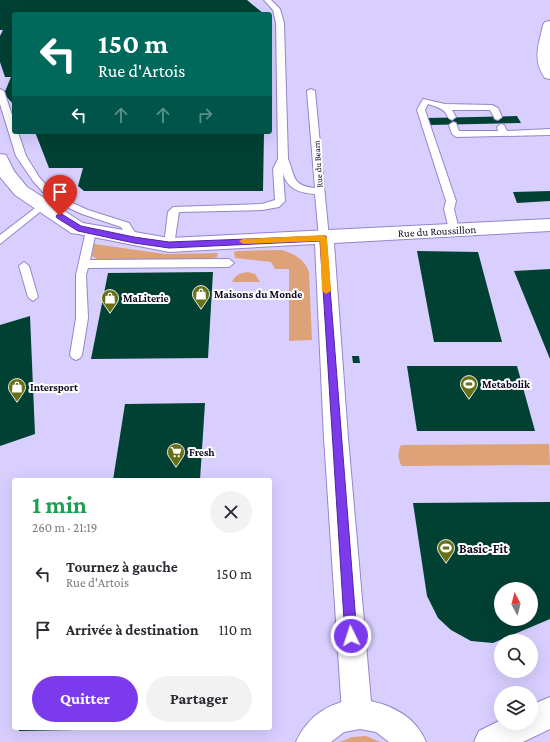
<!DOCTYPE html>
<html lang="fr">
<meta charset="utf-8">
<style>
:root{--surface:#fff;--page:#f2f2f3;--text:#2b2b33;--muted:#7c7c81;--accent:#7c3aed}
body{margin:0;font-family:"Crimson Pro",serif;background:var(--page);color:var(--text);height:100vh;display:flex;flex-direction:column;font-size:15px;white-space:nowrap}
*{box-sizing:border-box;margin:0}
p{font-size:13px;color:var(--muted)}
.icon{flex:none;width:22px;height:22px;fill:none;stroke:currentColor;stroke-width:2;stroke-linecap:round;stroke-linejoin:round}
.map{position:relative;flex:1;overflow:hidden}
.details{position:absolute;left:12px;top:478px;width:260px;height:252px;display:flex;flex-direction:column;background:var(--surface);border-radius:4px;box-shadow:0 4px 16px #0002}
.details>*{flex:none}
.banner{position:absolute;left:12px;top:12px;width:260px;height:122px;border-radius:4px;box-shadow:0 4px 16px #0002;background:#00695c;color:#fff;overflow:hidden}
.needle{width:26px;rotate:353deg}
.tools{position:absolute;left:494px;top:582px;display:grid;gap:8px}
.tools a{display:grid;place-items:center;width:44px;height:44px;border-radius:50%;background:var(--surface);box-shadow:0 4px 16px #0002;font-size:20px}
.pin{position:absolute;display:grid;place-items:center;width:34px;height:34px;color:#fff;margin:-41px -17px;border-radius:50% 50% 50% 0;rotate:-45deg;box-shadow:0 0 4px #0007}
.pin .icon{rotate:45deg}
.me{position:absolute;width:44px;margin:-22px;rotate:356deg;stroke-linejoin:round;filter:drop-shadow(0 0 3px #0008)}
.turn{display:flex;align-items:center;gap:14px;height:84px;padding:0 20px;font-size:18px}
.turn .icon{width:52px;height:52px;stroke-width:2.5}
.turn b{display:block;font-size:28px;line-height:34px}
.lanes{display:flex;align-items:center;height:38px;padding:0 20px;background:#0003;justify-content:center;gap:20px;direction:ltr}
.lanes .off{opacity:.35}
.round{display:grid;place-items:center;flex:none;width:42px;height:42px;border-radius:21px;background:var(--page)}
.summary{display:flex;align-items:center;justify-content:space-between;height:68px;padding:0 20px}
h1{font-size:24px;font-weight:700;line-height:30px;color:#1e9e55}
.button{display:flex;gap:8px;margin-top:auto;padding:8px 20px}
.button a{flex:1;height:46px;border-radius:24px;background:var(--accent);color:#fff;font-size:16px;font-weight:700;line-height:46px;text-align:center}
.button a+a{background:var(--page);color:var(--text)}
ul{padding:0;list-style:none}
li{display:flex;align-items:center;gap:12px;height:56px;padding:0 20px}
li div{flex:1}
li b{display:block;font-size:15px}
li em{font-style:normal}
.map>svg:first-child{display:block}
</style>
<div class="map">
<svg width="550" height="742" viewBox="0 0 550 742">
<rect width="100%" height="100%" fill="#e2dcf9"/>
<!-- built -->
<path fill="#d9cfff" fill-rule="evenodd" d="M 0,0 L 550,0 L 550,742 L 0,742 ZM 14,14 L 270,14 L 270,132 L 14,132 ZM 14,480 L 270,480 L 270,728 L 14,728 ZM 501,589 L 531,589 L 531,619 L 501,619 ZM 501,641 L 531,641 L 531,671 L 501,671 ZM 501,693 L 531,693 L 531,723 L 501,723 Z"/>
<!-- green -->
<g fill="#dea279">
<polygon points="94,244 165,254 218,253 217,257 211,259 97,259 92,256"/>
<path d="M 281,250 C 294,253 305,260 309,272 L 312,340 L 289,341 L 289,269 L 275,269 L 271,262 L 235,258 L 234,252 L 237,251 Z"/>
<path d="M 248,272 L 255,274 L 260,282 L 232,282 C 235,275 240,273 248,272 Z"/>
<path d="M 549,444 L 550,465 L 402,466 C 397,459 398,451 401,445 Z"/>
<polygon points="366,736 380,742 340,742 352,737"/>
</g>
<!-- building -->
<g fill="#004134" fill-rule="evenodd">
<polygon points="0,0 247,0 264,14 14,14 14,105 4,94 11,77 5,77 0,62 0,36 3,30 0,30"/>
<polygon points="517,116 521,123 430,125 427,118"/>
<polygon points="35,132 264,132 263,191 84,191 78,186 83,168 49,168"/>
<polygon points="550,191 550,201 517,203 513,192"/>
<polygon points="417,251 478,252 502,342 434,342"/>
<polygon points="550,269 550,359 514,271"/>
<polygon points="213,272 208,358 91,359 108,273"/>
<polygon points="30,316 35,434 0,446 0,325"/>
<polygon points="352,356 359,356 360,363 353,363"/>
<polygon points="407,366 517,366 535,431 417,431"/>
<polygon points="205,403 200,480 113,480 125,404"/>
<path d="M 550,502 L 550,619 L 493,643 L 471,641 L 451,630 L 438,618 L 427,596 L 413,503 ZM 501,589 L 531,589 L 531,619 L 501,619 Z"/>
<polygon points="19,728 134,728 134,729 19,731"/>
</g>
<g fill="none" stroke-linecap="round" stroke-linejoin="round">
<!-- service casing -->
<g stroke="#9685c8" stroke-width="2">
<g id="service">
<path d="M 264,0 L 271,0 L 280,9 L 284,23 L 288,159 C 295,176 292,186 315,188 L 307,91 L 311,89 L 315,91 L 329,238 L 324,242 L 319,238 L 315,194 C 300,193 287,189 283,173 L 285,201 L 279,207 L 262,210 L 179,212 L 174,245 L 169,249 L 165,248 L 164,245 L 168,212 L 173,207 L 262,204 L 275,200 L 273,169 L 278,159 L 276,23 L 273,10 Z"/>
<polygon points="0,89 4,91 14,121 14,132 18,132 26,156 39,177 55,195 88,210 129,223 140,240 139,243 131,243 121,227 82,214 49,199 33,181 16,156 0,104"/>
<path d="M 423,99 L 445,104 L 492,105 L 498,108 L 502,117 L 498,120 L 495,119 L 490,110 L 452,110 L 456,117 L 452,120 C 447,118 448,116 445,112 C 441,108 434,106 428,104 L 425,110 L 456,201 L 454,209 L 459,230 L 454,234 L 449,230 L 444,209 L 446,201 L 417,110 Z"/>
<polygon points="453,122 456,123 459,131 498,131 497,127 501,124 504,125 507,131 550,129 550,135 456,137 452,134 449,125"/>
<polygon points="43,202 46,203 48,205 46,207 0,244 0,235"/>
<polygon points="91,227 96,231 90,260 229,259 234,263 229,267 88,268 86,275 88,318 82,355 80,358 76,360 72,358 70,355 76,318 76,275 86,231"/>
<polygon points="24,262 29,266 38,297 33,301 28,297 19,266"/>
</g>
</g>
<!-- minor casing -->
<g stroke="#9685c8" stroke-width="2">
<polygon id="minor" points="0,154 6,155 14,171 27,187 83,223 169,238 550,219 550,231 334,243 348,438 372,713 368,724 357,728 346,724 342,713 324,438 315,244 169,252 78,234 71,233 15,195 0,177"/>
</g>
<!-- tertiary casing -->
<g stroke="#9685c8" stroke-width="2">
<g id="tertiary">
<path d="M 550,21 L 550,79 L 545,78 C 532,60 539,44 543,25 L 545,22 Z"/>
<polygon points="550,697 550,729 523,742 474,742 479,731 501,720 501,723 531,723 531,705"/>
<path d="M 360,699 C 388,703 415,715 426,742 L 389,742 L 376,732 L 360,729 L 344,732 L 331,742 L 296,742 C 308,715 331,701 360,699 Z"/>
</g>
</g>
<!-- service -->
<use href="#service" fill="#fff" fill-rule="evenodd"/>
<!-- minor -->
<use href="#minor" fill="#fff" fill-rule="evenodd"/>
<!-- tertiary -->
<use href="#tertiary" fill="#fff" fill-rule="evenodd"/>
</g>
<!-- route -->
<polygon fill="#7c3aed" stroke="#51269a" points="60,213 81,226 134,237 169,242 326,236 357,636 355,641 351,642 347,641 345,636 320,241 169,248 134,243 78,231 57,218 56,216"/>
<!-- slow -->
<polygon fill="#f59e0b" points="324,235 327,238 331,291 326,294 322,291 320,241 243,244 239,241 243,239"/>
<!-- icons -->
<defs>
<g id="shop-pin" transform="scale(0.9)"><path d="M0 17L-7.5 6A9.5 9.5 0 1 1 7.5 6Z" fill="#676f17" stroke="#fff"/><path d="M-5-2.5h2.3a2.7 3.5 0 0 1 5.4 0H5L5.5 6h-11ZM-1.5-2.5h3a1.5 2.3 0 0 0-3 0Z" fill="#fff"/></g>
<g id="stadium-pin" transform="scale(0.9)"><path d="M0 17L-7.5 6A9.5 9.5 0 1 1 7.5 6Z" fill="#676f17" stroke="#fff"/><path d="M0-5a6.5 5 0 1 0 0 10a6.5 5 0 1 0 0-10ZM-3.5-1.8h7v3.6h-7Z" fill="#fff"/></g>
<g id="supermarket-pin" transform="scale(0.9)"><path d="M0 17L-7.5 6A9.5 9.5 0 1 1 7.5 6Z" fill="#676f17" stroke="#fff"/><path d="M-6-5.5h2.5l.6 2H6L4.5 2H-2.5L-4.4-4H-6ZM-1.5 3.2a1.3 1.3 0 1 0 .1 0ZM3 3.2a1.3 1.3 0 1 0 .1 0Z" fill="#fff"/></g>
</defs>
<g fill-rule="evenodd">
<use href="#shop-pin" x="201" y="294"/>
<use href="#shop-pin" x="110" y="298"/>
<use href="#stadium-pin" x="469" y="384"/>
<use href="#shop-pin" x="17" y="387"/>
<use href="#supermarket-pin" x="176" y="452"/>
<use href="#stadium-pin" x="446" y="548"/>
</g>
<g text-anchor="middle" stroke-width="4" stroke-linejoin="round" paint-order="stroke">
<!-- far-street labels -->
<g font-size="9" fill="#100921" stroke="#fff">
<text transform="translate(318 164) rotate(-94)" y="3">Rue du Bearn</text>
</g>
<!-- street labels -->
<g font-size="11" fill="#100921" stroke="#fff">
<text transform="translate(437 231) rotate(-3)" y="4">Rue du Roussillon</text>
</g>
<!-- poi labels -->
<g font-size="11" font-weight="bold" fill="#100921" stroke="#fff" text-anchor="start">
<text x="214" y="298">Maisons du Monde</text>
<text x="123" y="302">MaLiterie</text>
<text x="482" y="388">Metabolik</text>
<text x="30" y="391">Intersport</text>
<text x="189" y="456">Fresh</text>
</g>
<!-- near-poi labels -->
<g font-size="13" font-weight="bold" fill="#100921" stroke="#fff" text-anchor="start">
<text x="459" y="553">Basic-Fit</text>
</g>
</g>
</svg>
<div class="tools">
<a><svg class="needle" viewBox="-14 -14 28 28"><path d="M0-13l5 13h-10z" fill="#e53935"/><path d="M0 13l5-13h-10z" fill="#7c7c81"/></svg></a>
<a><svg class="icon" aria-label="search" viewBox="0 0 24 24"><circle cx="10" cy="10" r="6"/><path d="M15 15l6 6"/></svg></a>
<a><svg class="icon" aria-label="layers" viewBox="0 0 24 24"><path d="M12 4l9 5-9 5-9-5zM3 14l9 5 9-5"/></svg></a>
</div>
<div class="pin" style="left:60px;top:216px;background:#d93025"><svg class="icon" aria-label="arrive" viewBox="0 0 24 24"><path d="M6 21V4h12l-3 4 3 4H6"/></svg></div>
<svg class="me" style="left:351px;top:636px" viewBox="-20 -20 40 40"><circle r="17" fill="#7c3aed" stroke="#fff" stroke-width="3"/><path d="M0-11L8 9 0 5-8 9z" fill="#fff"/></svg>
<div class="banner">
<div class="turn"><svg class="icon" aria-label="left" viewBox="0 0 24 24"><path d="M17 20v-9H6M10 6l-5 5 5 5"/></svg><div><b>150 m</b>Rue d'Artois</div></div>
<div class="lanes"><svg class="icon" aria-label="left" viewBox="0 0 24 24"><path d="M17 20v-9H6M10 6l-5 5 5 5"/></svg><svg class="icon off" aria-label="ahead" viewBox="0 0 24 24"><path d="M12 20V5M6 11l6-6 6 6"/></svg><svg class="icon off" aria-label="ahead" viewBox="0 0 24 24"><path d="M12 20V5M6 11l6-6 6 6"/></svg><svg class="icon off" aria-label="right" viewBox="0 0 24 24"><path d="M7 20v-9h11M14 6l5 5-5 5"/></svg></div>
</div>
<section class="details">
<div class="summary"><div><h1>1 min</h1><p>260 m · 21:19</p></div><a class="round"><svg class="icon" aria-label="close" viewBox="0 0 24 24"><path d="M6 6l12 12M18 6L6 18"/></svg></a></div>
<ul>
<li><svg class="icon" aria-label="left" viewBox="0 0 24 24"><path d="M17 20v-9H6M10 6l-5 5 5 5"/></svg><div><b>Tournez à gauche</b><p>Rue d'Artois</p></div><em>150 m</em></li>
<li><svg class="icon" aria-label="arrive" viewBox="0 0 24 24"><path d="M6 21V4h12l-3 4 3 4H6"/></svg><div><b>Arrivée à destination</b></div><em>110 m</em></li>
</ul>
<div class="button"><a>Quitter</a><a>Partager</a></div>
</section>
</div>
